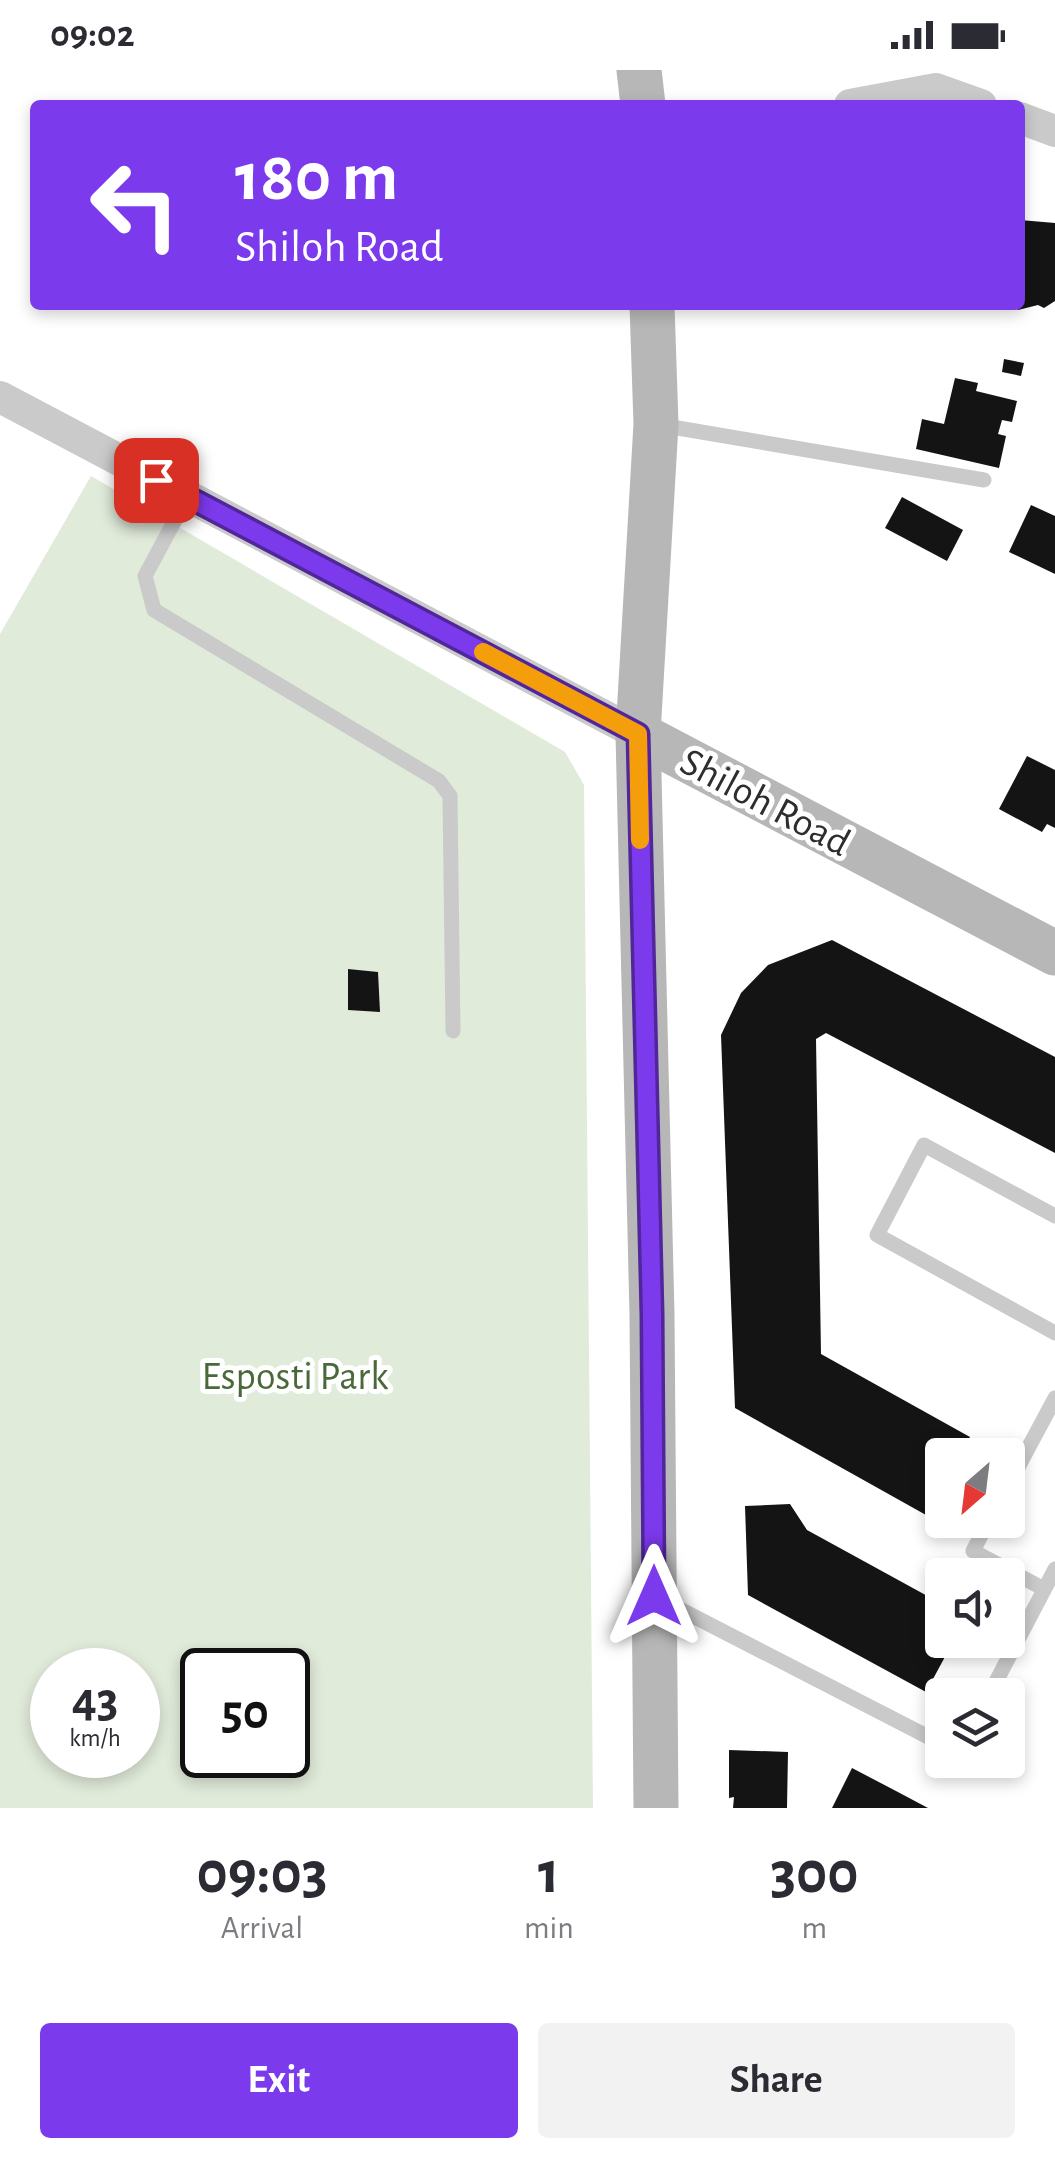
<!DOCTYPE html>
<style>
:root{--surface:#fff;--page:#f2f2f3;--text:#2b2b33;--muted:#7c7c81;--accent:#7c3aed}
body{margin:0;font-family:"Alegreya Sans",sans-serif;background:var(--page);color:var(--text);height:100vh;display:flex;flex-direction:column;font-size:38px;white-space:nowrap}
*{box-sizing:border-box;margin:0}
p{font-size:32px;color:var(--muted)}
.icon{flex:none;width:55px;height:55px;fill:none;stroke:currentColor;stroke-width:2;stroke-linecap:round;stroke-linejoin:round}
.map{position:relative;height:1738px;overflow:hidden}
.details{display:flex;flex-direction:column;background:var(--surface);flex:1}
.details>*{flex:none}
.hud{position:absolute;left:30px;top:30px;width:995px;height:210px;border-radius:10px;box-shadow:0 5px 15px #0003;background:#7c3aed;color:#fff;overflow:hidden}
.needle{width:65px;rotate:208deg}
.fabs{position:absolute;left:925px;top:1368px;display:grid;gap:20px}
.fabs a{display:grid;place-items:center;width:100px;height:100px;border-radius:10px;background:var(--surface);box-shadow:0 5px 15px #0003;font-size:50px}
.speed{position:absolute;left:30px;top:1578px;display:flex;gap:20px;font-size:50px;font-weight:700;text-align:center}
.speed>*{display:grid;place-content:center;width:130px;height:130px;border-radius:50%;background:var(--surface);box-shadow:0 5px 15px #0003;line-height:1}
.speed small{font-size:25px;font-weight:400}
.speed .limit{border:5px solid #111;border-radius:15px;background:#fff;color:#111}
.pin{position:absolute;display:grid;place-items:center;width:85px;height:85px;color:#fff;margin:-42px;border-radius:20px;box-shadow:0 5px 15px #0006}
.me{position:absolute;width:110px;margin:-55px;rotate:0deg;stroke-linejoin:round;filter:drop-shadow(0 0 8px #0008)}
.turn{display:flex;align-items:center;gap:35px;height:210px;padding:0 40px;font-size:45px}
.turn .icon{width:130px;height:130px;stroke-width:2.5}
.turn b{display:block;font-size:70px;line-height:85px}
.eta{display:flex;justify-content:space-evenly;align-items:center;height:170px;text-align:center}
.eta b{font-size:60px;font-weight:700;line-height:70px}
.action{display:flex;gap:20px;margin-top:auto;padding:20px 40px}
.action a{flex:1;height:115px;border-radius:10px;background:var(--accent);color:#fff;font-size:40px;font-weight:700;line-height:115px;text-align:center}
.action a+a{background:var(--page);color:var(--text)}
.status{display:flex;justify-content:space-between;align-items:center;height:70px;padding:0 50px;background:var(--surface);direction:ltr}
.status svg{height:28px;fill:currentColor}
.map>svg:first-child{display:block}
</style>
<div class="status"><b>09:02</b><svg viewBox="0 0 49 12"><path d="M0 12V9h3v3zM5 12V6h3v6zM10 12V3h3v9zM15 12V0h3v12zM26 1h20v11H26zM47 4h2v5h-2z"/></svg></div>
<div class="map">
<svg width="1055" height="1738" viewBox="0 0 1055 1738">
<rect width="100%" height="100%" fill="#fff"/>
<!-- green -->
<path fill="#e1ebda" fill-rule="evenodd" d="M 91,406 L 565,682 L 584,715 L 593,1738 L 0,1738 L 0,564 ZM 52,1600 L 138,1600 L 138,1685 L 52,1685 ZM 202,1600 L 288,1600 L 288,1685 L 202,1685 Z"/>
<!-- building -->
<g fill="#141414">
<polygon points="1020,150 1055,153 1055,231 1044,238 1038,235 1018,240 1012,235 1020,235"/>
<polygon points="1004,289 1024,293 1021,306 1002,302"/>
<polygon points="955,308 978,313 976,321 1017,331 1012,352 1002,350 998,364 1006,366 999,398 916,379 922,349 944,354"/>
<polygon points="902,427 963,460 947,491 885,458"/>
<polygon points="1031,435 1055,446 1055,504 1009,482"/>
<polygon points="1027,686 1055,700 1055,758 1047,754 1042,762 999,739"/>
<polygon points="832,870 1055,987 1055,1083 826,963 816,969 821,1284 970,1367 960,1385 942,1385 942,1416 926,1445 735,1338 721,965 741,923 768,895"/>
<polygon points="348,899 378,902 380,942 348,940"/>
<polygon points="790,1434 807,1460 942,1534 942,1570 954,1570 926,1622 748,1525 745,1436"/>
<polygon points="729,1680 788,1682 787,1738 733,1738 734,1727 729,1728"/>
<polygon points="852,1698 896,1721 928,1738 832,1738"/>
</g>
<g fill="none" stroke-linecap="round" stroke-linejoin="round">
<!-- lane -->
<g stroke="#cacaca" stroke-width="15">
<polyline points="660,355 984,410"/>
<polyline points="188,426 145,506 154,540 439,711 450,726 453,961"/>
<polyline points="1055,1146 924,1075 877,1165 1055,1263"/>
<polyline points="1008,1416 1055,1328"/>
<polyline points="989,1450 973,1481 1044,1519"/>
<polyline points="662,1530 942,1674"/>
<polyline points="989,1625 1055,1499"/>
</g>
<!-- street -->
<g stroke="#cacaca" stroke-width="32">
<polyline points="850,35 936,19 981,35"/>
<polyline points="1020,48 1055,61"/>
<polyline points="0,327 638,664"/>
</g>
<!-- secondary -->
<g stroke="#b7b7b7" stroke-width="45">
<polyline points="639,0 643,35"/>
<polyline points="652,235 656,354 638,664 652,1245 656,1738"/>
<polyline points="638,664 1055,883"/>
</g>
</g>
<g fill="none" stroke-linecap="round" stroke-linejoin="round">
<!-- route casing -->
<g stroke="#51269a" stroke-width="25">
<polyline id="route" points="156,410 638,664 652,1244 654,1526"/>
</g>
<!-- route -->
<use href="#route" stroke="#7c3aed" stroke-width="18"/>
<!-- slow -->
<polyline stroke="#f59e0b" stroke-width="18" points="483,582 638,664 640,770"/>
</g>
<g text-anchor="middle" stroke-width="10" stroke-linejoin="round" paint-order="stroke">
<!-- street labels -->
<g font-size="40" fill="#2d2d2d" stroke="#fff">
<text transform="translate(766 731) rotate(28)" y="14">Shiloh Road</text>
</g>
<!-- park labels -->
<g font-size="40" fill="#4a693a" stroke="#fff">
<text x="295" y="1319">Esposti Park</text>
</g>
</g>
</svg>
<div class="fabs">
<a><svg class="needle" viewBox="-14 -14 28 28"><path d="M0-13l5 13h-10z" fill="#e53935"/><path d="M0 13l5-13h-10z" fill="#7c7c81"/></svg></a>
<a><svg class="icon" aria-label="sound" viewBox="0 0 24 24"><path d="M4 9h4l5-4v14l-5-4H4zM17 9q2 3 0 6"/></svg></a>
<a><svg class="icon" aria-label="layers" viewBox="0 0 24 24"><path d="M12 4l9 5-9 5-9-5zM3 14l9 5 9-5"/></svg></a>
</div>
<div class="speed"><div>43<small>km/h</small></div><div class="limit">50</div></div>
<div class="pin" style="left:156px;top:410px;background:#d93025"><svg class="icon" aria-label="arrive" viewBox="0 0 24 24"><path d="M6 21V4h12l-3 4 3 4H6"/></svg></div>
<svg class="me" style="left:654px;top:1526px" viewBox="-20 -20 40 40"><path d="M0-17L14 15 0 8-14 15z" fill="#7c3aed" stroke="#fff" stroke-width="4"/></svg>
<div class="hud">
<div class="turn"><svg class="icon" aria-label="left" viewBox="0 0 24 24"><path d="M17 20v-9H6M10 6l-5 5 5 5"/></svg><div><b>180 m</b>Shiloh Road</div></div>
</div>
</div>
<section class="details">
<div class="eta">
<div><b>09:03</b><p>Arrival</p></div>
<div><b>1</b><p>min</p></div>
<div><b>300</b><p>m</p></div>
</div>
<div class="action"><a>Exit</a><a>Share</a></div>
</section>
